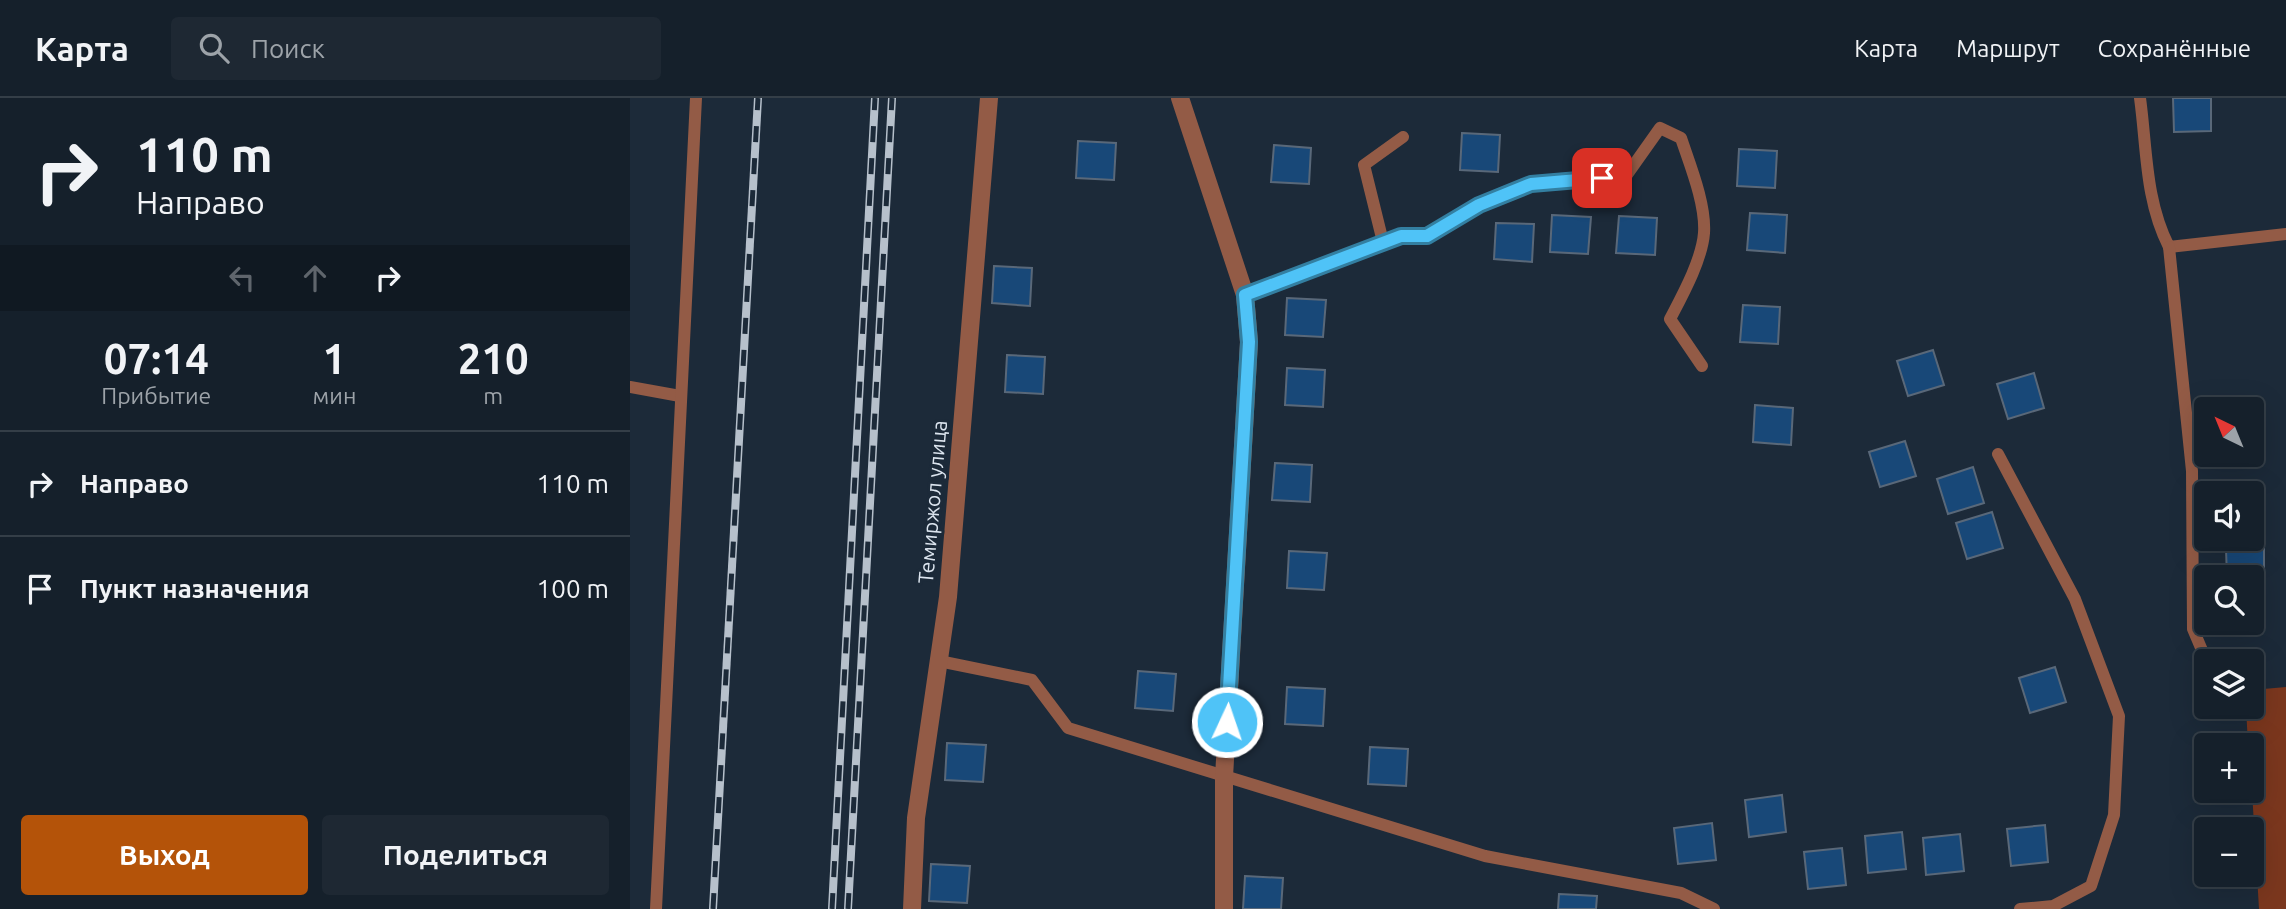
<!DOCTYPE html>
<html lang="ru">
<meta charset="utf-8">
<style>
:root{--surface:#15202b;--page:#1e2833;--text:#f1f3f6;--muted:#9da3a9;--line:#343e47;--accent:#b45309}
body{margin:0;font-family:Ubuntu,sans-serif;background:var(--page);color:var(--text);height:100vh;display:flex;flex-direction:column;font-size:26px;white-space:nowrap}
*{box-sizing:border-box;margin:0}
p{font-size:23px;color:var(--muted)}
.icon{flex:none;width:38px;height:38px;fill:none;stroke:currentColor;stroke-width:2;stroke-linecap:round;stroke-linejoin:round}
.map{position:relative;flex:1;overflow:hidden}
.sheet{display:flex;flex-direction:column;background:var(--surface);width:630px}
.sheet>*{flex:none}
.banner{background:#15202b;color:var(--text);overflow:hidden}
.needle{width:46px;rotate:317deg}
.buttons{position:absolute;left:1564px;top:299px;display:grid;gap:14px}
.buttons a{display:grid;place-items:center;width:70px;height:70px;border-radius:7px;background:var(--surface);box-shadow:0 7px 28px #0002,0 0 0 2px var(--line);font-size:35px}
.pin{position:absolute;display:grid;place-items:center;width:60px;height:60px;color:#fff;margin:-30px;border-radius:14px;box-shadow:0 4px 10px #0006}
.me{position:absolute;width:77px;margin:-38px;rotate:3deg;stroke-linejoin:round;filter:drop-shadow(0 0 5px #0008)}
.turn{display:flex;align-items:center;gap:24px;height:147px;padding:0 21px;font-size:32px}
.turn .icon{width:91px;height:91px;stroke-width:2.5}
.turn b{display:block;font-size:49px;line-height:60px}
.lanes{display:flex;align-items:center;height:66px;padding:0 21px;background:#0003;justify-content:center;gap:35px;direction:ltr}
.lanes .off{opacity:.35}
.eta{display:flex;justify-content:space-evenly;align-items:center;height:119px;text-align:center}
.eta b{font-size:42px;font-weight:700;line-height:49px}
.primary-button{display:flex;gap:14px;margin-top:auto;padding:14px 21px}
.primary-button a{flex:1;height:80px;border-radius:7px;background:var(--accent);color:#fff;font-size:28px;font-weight:700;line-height:80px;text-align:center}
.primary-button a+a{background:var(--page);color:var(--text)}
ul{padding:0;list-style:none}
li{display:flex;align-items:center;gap:21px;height:105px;padding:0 21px;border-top:2px solid var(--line)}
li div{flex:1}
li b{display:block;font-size:26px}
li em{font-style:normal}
header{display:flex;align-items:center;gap:42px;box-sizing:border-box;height:98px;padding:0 35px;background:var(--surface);border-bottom:2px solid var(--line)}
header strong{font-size:33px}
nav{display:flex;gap:38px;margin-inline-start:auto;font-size:24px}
.search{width:490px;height:63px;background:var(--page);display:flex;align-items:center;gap:18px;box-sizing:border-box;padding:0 24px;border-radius:7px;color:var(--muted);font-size:26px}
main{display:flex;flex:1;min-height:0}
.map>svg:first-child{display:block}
</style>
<header>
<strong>Карта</strong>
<div class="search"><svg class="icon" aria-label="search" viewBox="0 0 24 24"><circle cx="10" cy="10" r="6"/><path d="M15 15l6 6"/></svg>Поиск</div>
<nav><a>Карта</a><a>Маршрут</a><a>Сохранённые</a></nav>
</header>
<main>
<section class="sheet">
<div class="banner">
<div class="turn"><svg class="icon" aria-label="right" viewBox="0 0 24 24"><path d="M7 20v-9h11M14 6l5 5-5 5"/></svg><div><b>110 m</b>Направо</div></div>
<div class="lanes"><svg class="icon off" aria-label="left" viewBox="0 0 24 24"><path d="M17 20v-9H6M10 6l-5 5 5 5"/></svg><svg class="icon off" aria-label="ahead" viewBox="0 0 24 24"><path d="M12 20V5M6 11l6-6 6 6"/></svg><svg class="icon" aria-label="right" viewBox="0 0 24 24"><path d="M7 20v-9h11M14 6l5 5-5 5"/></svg></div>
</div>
<div class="eta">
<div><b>07:14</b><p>Прибытие</p></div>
<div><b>1</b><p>мин</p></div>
<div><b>210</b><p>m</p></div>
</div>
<ul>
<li><svg class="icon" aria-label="right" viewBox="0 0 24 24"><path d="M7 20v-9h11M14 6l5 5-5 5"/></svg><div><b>Направо</b></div><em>110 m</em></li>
<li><svg class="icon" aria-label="arrive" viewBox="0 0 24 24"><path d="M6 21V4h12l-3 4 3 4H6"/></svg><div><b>Пункт назначения</b></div><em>100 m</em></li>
</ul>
<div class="primary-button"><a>Выход</a><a>Поделиться</a></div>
</section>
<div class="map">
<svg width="1656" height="811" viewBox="0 0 1656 811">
<rect width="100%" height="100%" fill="#1c2a39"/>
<!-- green -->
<polygon fill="#7b371e" points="1656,589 1656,811 1629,811 1622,693 1622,648 1618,647 1616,609 1622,609 1622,592"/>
<!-- building -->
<g fill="#184878" stroke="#596879" stroke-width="2">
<polygon points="1543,0 1581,0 1581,33 1544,34"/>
<polygon points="832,35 870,37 868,74 830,72"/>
<polygon points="448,43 486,45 484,82 446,80"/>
<polygon points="644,47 681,50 679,86 641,84"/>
<polygon points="1109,51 1147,53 1145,90 1107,88"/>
<polygon points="1120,115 1157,117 1155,155 1117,152"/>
<polygon points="922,117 961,119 958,156 920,154"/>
<polygon points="989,118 1027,120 1025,157 986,155"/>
<polygon points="866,125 904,126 902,164 864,161"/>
<polygon points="364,168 402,170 400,208 362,205"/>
<polygon points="657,200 696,202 693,239 655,237"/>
<polygon points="1113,207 1150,209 1148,246 1110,244"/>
<polygon points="1303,252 1314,287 1278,298 1267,263"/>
<polygon points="377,257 415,259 413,296 375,294"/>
<polygon points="657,270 695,272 693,309 655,307"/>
<polygon points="1404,275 1414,310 1378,321 1367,286"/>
<polygon points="1125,307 1163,310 1161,347 1123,344"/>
<polygon points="1275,343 1286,378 1250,389 1239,354"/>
<polygon points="645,365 682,367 680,404 642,402"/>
<polygon points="1343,369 1354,405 1318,416 1307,381"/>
<polygon points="1362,414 1373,450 1337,461 1326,425"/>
<polygon points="1634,449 1634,486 1622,487 1622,480 1597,480 1596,451"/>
<polygon points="659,453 697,455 694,492 657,490"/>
<polygon points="1425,569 1436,604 1400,615 1389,580"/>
<polygon points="508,573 546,576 543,613 505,610"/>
<polygon points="657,589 695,591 693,628 655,626"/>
<polygon points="317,645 356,647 353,684 315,682"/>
<polygon points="740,649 778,651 776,688 738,686"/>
<polygon points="1152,697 1156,734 1119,739 1115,702"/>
<polygon points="1082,725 1086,762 1048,766 1044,730"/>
<polygon points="1415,727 1418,764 1381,768 1377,731"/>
<polygon points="1272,734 1276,771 1238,775 1235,738"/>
<polygon points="1330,736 1334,773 1296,777 1293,740"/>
<polygon points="1212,750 1216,787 1178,791 1174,754"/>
<polygon points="301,766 340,768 337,805 299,803"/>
<polygon points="615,778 653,780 651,811 613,811"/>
<polygon points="929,796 967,798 966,811 928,811"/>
</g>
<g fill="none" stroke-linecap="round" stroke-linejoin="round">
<!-- lane -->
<g stroke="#935b46" stroke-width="12">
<path d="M 1510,0 C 1517,51 1515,102 1539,149 L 1656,136"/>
<polyline points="753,144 734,67 773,39"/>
<polyline points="1539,149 1562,373 1563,531 1577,564"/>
<path d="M 615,197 L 771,138 L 797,138 L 849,107 L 901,86 L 996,78 L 1030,30 L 1051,40 C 1060,67 1076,106 1074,135 C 1072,162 1052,198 1040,221 L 1072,268"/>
<polyline points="0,289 50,298"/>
<polyline points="1368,356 1445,501 1489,618 1484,717 1461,788 1423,808 1390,811"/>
<polyline points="309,563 402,582 438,630 855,758 1051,795 1084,811"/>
<polyline points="26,811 66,0"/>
</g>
<!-- street -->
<g stroke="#935b46" stroke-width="18">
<polyline points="550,0 615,197 619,244 594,679 594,811"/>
<polyline points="282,811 286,720 318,499 359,0"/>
</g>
<!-- rail casing -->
<g stroke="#b6c0cb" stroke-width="8">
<g id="rail">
<polyline points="83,811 128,0"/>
<polyline points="202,811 245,0"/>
<polyline points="218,811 262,0"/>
</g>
</g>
<!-- rail -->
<use href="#rail" stroke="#1c2a39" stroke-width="5" stroke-dasharray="16" stroke-linecap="butt"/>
</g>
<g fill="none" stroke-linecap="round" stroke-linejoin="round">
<!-- route casing -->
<g stroke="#337fa1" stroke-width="18">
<polyline id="route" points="597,624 619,244 615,197 771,138 797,138 849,107 901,86 972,80"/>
</g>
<!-- route -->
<use href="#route" stroke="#4fc3f7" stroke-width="12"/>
</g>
<g text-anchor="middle" stroke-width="6" stroke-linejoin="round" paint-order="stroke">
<!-- street labels -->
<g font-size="21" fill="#dce5ef" stroke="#1c2a39">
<text transform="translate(303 404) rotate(-85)" y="7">Темиржол улица</text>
</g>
</g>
</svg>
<div class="buttons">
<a><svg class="needle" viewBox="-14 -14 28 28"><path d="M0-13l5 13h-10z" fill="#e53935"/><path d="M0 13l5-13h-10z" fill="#9da3a9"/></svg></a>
<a><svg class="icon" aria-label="sound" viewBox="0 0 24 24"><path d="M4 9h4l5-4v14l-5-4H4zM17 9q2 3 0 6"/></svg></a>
<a><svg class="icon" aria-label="search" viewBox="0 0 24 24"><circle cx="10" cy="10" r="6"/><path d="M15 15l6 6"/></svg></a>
<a><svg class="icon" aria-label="layers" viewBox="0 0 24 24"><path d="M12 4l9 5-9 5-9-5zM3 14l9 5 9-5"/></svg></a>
<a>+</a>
<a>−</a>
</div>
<div class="pin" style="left:972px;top:80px;background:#d93025"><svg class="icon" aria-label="arrive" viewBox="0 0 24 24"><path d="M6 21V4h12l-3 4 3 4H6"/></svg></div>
<svg class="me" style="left:597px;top:624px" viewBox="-20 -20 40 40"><circle r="17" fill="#4fc3f7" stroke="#fff" stroke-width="3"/><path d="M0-11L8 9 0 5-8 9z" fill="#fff"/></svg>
</div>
</main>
